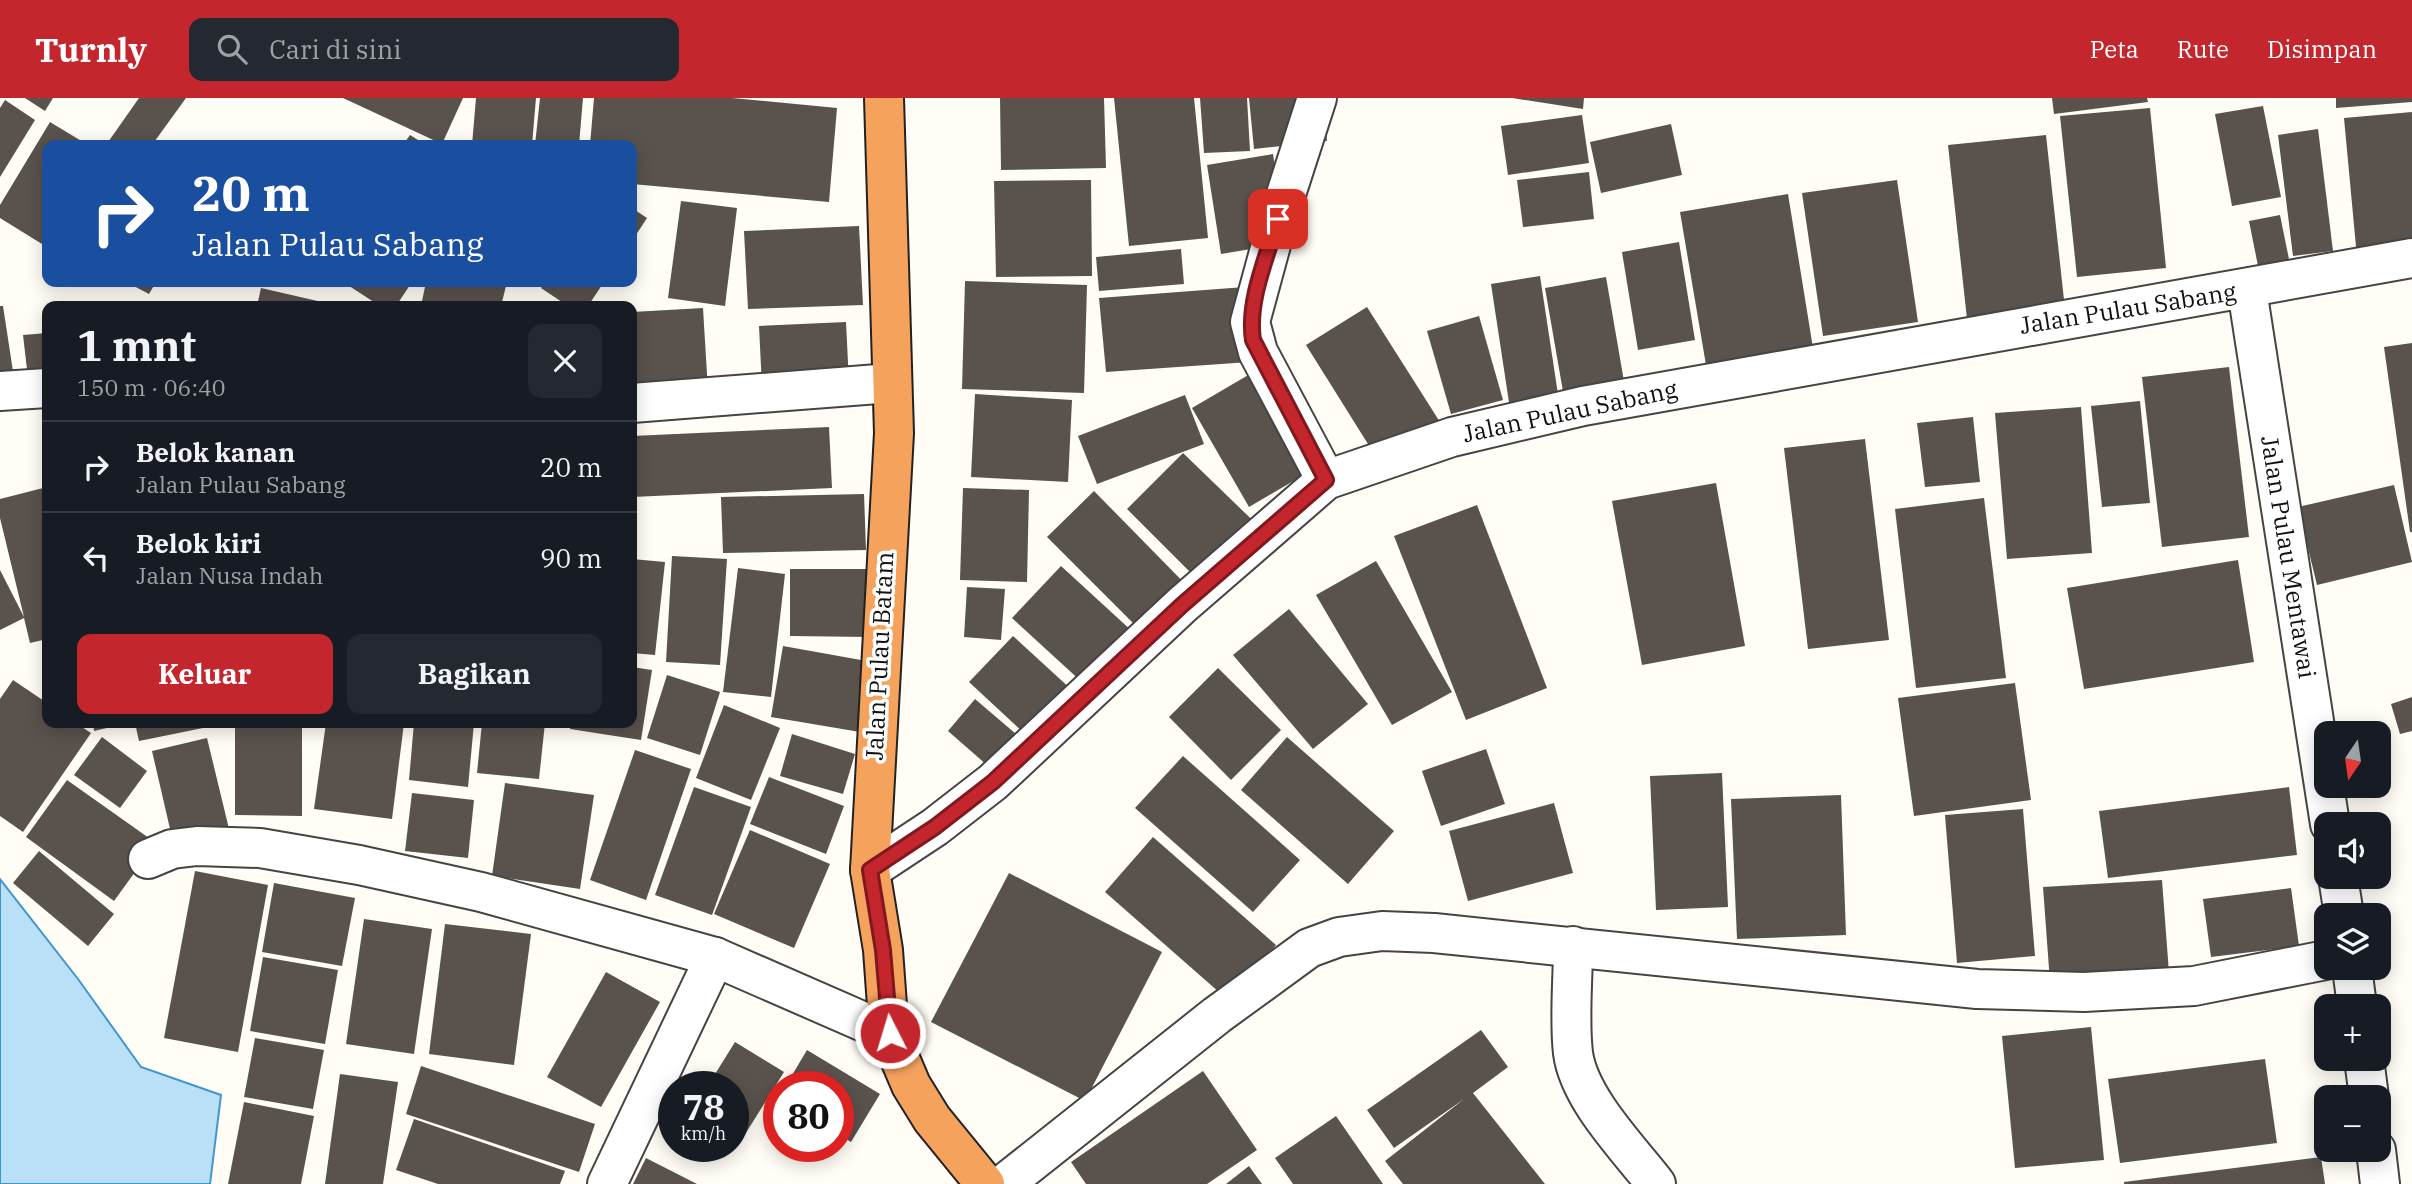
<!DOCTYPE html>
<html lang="id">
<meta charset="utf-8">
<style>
:root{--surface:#171b24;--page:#242831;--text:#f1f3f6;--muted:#9ea1a6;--line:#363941;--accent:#c4262e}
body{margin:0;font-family:"IBM Plex Serif",serif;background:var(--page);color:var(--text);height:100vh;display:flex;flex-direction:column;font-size:26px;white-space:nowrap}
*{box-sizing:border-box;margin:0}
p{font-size:23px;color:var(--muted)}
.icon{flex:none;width:38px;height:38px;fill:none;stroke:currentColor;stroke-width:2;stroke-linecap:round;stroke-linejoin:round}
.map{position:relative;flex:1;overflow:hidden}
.details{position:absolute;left:42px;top:203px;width:595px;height:427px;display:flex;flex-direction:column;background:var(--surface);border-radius:14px;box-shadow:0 4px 18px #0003}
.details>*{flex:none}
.hud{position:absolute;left:42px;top:42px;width:595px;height:147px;border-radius:14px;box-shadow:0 4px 18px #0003;background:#1a4fa0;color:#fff;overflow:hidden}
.needle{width:46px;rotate:193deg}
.tools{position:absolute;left:2314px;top:623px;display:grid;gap:14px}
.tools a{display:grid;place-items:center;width:77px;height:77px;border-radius:14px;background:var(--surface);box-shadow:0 4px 18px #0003;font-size:35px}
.speed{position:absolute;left:658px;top:973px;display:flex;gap:14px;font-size:35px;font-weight:700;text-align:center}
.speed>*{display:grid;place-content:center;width:91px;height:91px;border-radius:50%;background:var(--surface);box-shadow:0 4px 18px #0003;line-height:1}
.speed small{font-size:18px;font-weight:400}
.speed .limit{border:10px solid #d22;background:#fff;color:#111}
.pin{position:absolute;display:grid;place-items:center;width:60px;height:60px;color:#fff;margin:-30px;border-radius:14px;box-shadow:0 4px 10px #0006}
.me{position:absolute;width:77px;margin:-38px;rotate:355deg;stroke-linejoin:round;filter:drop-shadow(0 0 5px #0008)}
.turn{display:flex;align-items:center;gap:24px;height:147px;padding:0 35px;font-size:32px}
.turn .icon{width:91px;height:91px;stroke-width:2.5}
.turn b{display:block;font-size:49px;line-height:60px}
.round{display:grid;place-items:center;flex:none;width:74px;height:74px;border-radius:14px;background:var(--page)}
.headline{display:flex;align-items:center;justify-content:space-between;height:119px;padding:0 35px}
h1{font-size:42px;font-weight:700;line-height:52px}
.action{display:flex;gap:14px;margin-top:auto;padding:14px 35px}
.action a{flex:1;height:80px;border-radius:14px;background:var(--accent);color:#fff;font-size:28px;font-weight:700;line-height:80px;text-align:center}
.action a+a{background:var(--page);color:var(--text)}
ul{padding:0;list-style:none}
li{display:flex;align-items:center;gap:21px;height:91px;padding:0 35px;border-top:2px solid var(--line)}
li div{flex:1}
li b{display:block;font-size:26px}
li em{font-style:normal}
header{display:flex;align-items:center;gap:42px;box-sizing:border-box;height:98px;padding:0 35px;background:var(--accent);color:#fff}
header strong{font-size:33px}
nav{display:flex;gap:38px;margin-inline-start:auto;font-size:24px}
.search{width:490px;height:63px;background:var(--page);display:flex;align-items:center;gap:18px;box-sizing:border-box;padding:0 24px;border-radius:14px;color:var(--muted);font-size:26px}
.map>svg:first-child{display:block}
</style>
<header>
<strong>Turnly</strong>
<div class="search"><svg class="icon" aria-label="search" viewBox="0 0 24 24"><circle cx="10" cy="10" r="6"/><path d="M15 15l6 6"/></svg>Cari di sini</div>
<nav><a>Peta</a><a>Rute</a><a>Disimpan</a></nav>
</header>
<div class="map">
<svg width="2412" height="1086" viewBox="0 0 2412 1086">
<rect width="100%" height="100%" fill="#fffdf5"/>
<!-- water -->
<polygon fill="#b9e0f7" stroke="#3f96cf" stroke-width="2" points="0,781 78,881 141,969 221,997 210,1086 0,1086"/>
<!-- building -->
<g fill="#5a524d">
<polygon points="25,0 53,0 45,13"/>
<polygon points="139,0 186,0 152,47 106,47"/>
<polygon points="343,0 463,0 442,46"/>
<polygon points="476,0 536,0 532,47 472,47"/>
<polygon points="540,0 583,0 579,47 535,47"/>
<polygon points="594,0 732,0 837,10 829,104 632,86 632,47 590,47"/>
<polygon points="1000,0 1104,0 1106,70 1001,72"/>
<polygon points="1114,0 1194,0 1208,140 1129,148"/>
<polygon points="1200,0 1247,0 1250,53 1204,55"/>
<polygon points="1249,0 1322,0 1327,43 1254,51"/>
<polygon points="1512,0 1584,0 1583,11"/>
<polygon points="2052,0 2147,0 2148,4 2054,16"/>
<polygon points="2336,0 2412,0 2412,4 2336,10"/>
<polygon points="5,2 35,22 0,79 0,10"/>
<polygon points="2263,8 2281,99 2232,108 2215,16"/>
<polygon points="2150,10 2166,170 2077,179 2060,18"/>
<polygon points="2412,14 2412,165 2358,170 2344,20"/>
<polygon points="1582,17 1589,65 1508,77 1501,28"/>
<polygon points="50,24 88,47 47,47 47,137 42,146 0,120 0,107"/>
<polygon points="1671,26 1682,77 1601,95 1590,44"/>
<polygon points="2318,31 2333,153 2293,158 2278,37"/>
<polygon points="410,37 426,47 403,47"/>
<polygon points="2046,37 2066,220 1968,230 1948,47"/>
<polygon points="1273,56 1287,145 1221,156 1207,67"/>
<polygon points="1589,74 1594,121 1523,129 1517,82"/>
<polygon points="1091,82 1092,178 996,179 994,83"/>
<polygon points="1897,82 1918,224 1823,238 1802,95"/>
<polygon points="1788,96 1813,250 1706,267 1680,114"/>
<polygon points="681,103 737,110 725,208 668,200"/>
<polygon points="632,110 647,120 632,143"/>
<polygon points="2280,117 2293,181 2262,188 2249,123"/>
<polygon points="859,128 863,207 748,211 744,133"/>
<polygon points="1679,144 1695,242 1638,252 1622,154"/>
<polygon points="1181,151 1184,186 1099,193 1096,159"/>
<polygon points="1540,178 1561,316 1512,324 1491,186"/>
<polygon points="1606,179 1626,295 1565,305 1545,190"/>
<polygon points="965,183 1087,187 1084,295 962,291"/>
<polygon points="126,184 156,184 149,196"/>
<polygon points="343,184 412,184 396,208 380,208"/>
<polygon points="426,184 507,184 501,208 421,208"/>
<polygon points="545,184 604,184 588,208 568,208 541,190"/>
<polygon points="1258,188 1264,263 1106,274 1099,200"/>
<polygon points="261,190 335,207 335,208 257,208"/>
<polygon points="0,208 3,208 14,280 0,281"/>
<polygon points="1367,209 1445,332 1383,370 1306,247"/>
<polygon points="703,210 708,293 632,298 632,214"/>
<polygon points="1479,218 1503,302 1451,316 1427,233"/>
<polygon points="846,224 849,285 762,289 759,228"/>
<polygon points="47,235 47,278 28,280 23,237"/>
<polygon points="2412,245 2412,434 2410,434 2384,249"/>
<polygon points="1262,269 1319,368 1249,409 1192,310"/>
<polygon points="2229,269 2249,439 2162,449 2142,279"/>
<polygon points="975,296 1072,302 1068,384 971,379"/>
<polygon points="1185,297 1204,346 1097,386 1078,338"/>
<polygon points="2140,303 2150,405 2102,409 2091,308"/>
<polygon points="2081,309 2092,455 2007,461 1995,315"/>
<polygon points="1973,319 1980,384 1925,389 1917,325"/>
<polygon points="829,329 832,390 632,399 632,338"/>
<polygon points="1865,341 1889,542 1808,551 1784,350"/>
<polygon points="1183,355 1273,442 1215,499 1127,411"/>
<polygon points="1716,385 1745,548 1642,567 1612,403"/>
<polygon points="2394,387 2412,464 2317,487 2298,409"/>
<polygon points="47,389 47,541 30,545 24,520 0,532 0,472 24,519 0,420 0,401"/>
<polygon points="963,390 1029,392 1027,484 960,482"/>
<polygon points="1094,393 1201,502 1155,547 1047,439"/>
<polygon points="864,396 866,452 723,455 721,399"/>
<polygon points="1984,400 2006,580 1916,590 1895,411"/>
<polygon points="1477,407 1547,590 1466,622 1394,438"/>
<polygon points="672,458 727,461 720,567 666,564"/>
<polygon points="632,461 665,464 655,557 632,555"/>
<polygon points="2238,462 2254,564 2084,591 2067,490"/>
<polygon points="1376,463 1452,594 1392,627 1316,497"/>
<polygon points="1061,468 1145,545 1096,597 1012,520"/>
<polygon points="738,470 785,476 771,599 723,594"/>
<polygon points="790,471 870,471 869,539 790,538"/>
<polygon points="967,489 1005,491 1001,542 964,539"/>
<polygon points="1289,511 1368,606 1313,651 1233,557"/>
<polygon points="1013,538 1085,604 1041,651 969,584"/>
<polygon points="783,548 872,564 860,634 771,619"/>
<polygon points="632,569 652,572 641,642 570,631 571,625 632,625"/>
<polygon points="1218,570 1281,632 1231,682 1169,619"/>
<polygon points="667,577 720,594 700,657 647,640"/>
<polygon points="13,582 47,605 47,625 76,625 91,635 23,734 0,718 0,601"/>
<polygon points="2015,585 2031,702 1914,718 1898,600"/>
<polygon points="2412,599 2412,633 2400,636 2391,606"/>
<polygon points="975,601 1016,636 988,668 948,633"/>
<polygon points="724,607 780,630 751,702 696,680"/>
<polygon points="93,625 124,625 124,626 94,633"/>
<polygon points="135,625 201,625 203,630 139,643"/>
<polygon points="235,625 302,625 302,718 235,717"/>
<polygon points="326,625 404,625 392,721 314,711"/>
<polygon points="414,625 474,625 468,689 409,682"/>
<polygon points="482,625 545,625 539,681 477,675"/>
<polygon points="792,636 855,656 843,696 780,678"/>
<polygon points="102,639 147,673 120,710 74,677"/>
<polygon points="1287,639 1394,733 1348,786 1241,692"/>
<polygon points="207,640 230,735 174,748 152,653"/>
<polygon points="1486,651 1505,706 1441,728 1422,673"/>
<polygon points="635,652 691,671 646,802 590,782"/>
<polygon points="1183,658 1300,762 1253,814 1135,710"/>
<polygon points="1722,675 1728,809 1656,812 1650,678"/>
<polygon points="769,679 844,708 826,756 750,726"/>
<polygon points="67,682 156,745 114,803 26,739"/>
<polygon points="505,685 594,697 580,791 492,778"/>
<polygon points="694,689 751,709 712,817 655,797"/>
<polygon points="2289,689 2297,757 2108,780 2099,713"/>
<polygon points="412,695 474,702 468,760 405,753"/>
<polygon points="1841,697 1846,837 1737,841 1731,701"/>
<polygon points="1554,705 1573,775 1468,803 1449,733"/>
<polygon points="2023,711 2035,858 1957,865 1945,717"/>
<polygon points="750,732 830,766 794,850 714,816"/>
<polygon points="1153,739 1276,847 1228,902 1105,794"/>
<polygon points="39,753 114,816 88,848 13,785"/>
<polygon points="195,773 268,787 238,954 164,940"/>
<polygon points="1009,775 1162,854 1085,1003 931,924"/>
<polygon points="2162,782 2169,875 2050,884 2043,789"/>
<polygon points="274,785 355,800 342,868 262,854"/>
<polygon points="2291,790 2299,848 2211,859 2203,801"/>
<polygon points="364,821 432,831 414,956 346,946"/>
<polygon points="445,826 531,836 514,967 429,956"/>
<polygon points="263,859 338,872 325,946 250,933"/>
<polygon points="606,874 660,904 601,1009 547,979"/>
<polygon points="2091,929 2104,1062 2015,1070 2002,938"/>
<polygon points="1481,932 1508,969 1473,995 1545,1086 1403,1086 1385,1063 1464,1001 1394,1050 1367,1012"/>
<polygon points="255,940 324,952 313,1011 244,999"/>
<polygon points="735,944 784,974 739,1046 733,1042 733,989 707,989"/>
<polygon points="807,952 880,996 851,1044 838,1036 838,989 785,989"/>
<polygon points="2265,961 2277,1045 2120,1065 2108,981"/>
<polygon points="421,968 595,1026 579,1074 406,1016"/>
<polygon points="1203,973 1257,1052 1207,1086 1086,1086 1071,1064"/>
<polygon points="340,976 398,984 383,1086 325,1086"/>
<polygon points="244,1004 314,1018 301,1086 228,1086"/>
<polygon points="1336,1018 1383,1086 1293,1086 1275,1060"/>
<polygon points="414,1021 565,1073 560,1086 438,1086 396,1072"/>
<polygon points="2321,1059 2325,1086 2124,1086 2124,1084"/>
<polygon points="646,1060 697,1086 633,1086"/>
<polygon points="1249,1068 1262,1086 1226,1086"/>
</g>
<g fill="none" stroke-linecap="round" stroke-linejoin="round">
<!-- street casing -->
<g stroke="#444" stroke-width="42">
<g id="street">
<polyline points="1317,0 1278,121 1250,224 1258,254 1326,382"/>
<polyline points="2247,192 2330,726"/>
<polyline points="0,293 47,290"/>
<polyline points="632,305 891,285"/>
<polyline points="148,761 172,751 197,748 260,750 359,767 481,794 715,859 889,935"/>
<polyline points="870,772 935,729 993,684 1182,507 1326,382 1452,339 1583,308 2412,160"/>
<polyline points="2338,779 2344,817"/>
<path d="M 1573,848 C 1573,883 1569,921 1573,955 C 1579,1001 1629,1051 1656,1086"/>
<polyline points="2352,870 2357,908"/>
<polyline points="2364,961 2369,999"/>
<polyline points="2376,1052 2380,1086"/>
<polyline points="607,1086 715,859"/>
<polyline points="1004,1086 1217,917 1309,850 1339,839 1382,833 1434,835 1977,891 2084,894 2194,888 2326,862"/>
</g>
</g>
<!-- highway casing -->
<g stroke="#222" stroke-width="42">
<polyline id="highway" points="884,0 894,335 870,772 883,852 889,935 911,987 932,1021 985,1086"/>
</g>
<!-- street -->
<use href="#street" stroke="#fff" stroke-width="38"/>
<!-- highway -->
<use href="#highway" stroke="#f5a25d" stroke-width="38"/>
</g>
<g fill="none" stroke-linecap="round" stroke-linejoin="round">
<!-- route casing -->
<g stroke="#7f191e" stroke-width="18">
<path id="route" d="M 890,935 L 883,852 L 870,772 L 935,729 L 993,684 L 1182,507 L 1326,382 L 1253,242 C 1247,203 1267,159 1278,121"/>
</g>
<!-- route -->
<use href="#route" stroke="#c4262e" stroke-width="12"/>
</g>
<g text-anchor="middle" stroke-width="7" stroke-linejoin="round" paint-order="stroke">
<!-- street labels -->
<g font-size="24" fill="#111" stroke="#fff">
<text transform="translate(2128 211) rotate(-9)" y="8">Jalan Pulau Sabang</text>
<text transform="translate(1570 314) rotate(-12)" y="8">Jalan Pulau Sabang</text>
<text transform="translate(2288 459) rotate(81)" y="8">Jalan Pulau Mentawai</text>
<text transform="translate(880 558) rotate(-87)" y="8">Jalan Pulau Batam</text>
</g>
</g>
</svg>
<div class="tools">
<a><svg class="needle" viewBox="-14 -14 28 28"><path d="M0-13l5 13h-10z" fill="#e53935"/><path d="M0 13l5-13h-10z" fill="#9ea1a6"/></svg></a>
<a><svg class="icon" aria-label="sound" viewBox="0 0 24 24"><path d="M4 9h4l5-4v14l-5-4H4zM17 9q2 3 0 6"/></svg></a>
<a><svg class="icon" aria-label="layers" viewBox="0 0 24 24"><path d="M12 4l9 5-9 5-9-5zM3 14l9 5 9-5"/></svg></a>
<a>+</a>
<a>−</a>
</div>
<div class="speed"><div>78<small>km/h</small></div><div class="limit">80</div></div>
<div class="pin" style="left:1278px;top:121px;background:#d93025"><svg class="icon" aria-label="arrive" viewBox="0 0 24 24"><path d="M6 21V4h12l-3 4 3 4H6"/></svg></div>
<svg class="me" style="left:890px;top:935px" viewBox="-20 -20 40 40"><circle r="17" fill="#c4262e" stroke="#fff" stroke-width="3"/><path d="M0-11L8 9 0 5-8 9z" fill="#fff"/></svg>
<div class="hud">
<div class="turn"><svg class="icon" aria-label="right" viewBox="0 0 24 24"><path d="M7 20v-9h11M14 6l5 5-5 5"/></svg><div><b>20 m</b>Jalan Pulau Sabang</div></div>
</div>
<section class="details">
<div class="headline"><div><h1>1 mnt</h1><p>150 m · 06:40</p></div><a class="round"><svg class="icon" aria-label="close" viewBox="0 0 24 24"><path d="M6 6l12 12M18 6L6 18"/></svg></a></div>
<ul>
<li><svg class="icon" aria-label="right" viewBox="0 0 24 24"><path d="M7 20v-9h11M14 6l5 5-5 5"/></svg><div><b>Belok kanan</b><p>Jalan Pulau Sabang</p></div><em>20 m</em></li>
<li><svg class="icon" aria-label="left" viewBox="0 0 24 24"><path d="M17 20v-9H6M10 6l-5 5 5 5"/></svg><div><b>Belok kiri</b><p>Jalan Nusa Indah</p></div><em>90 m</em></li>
</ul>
<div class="action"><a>Keluar</a><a>Bagikan</a></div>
</section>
</div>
